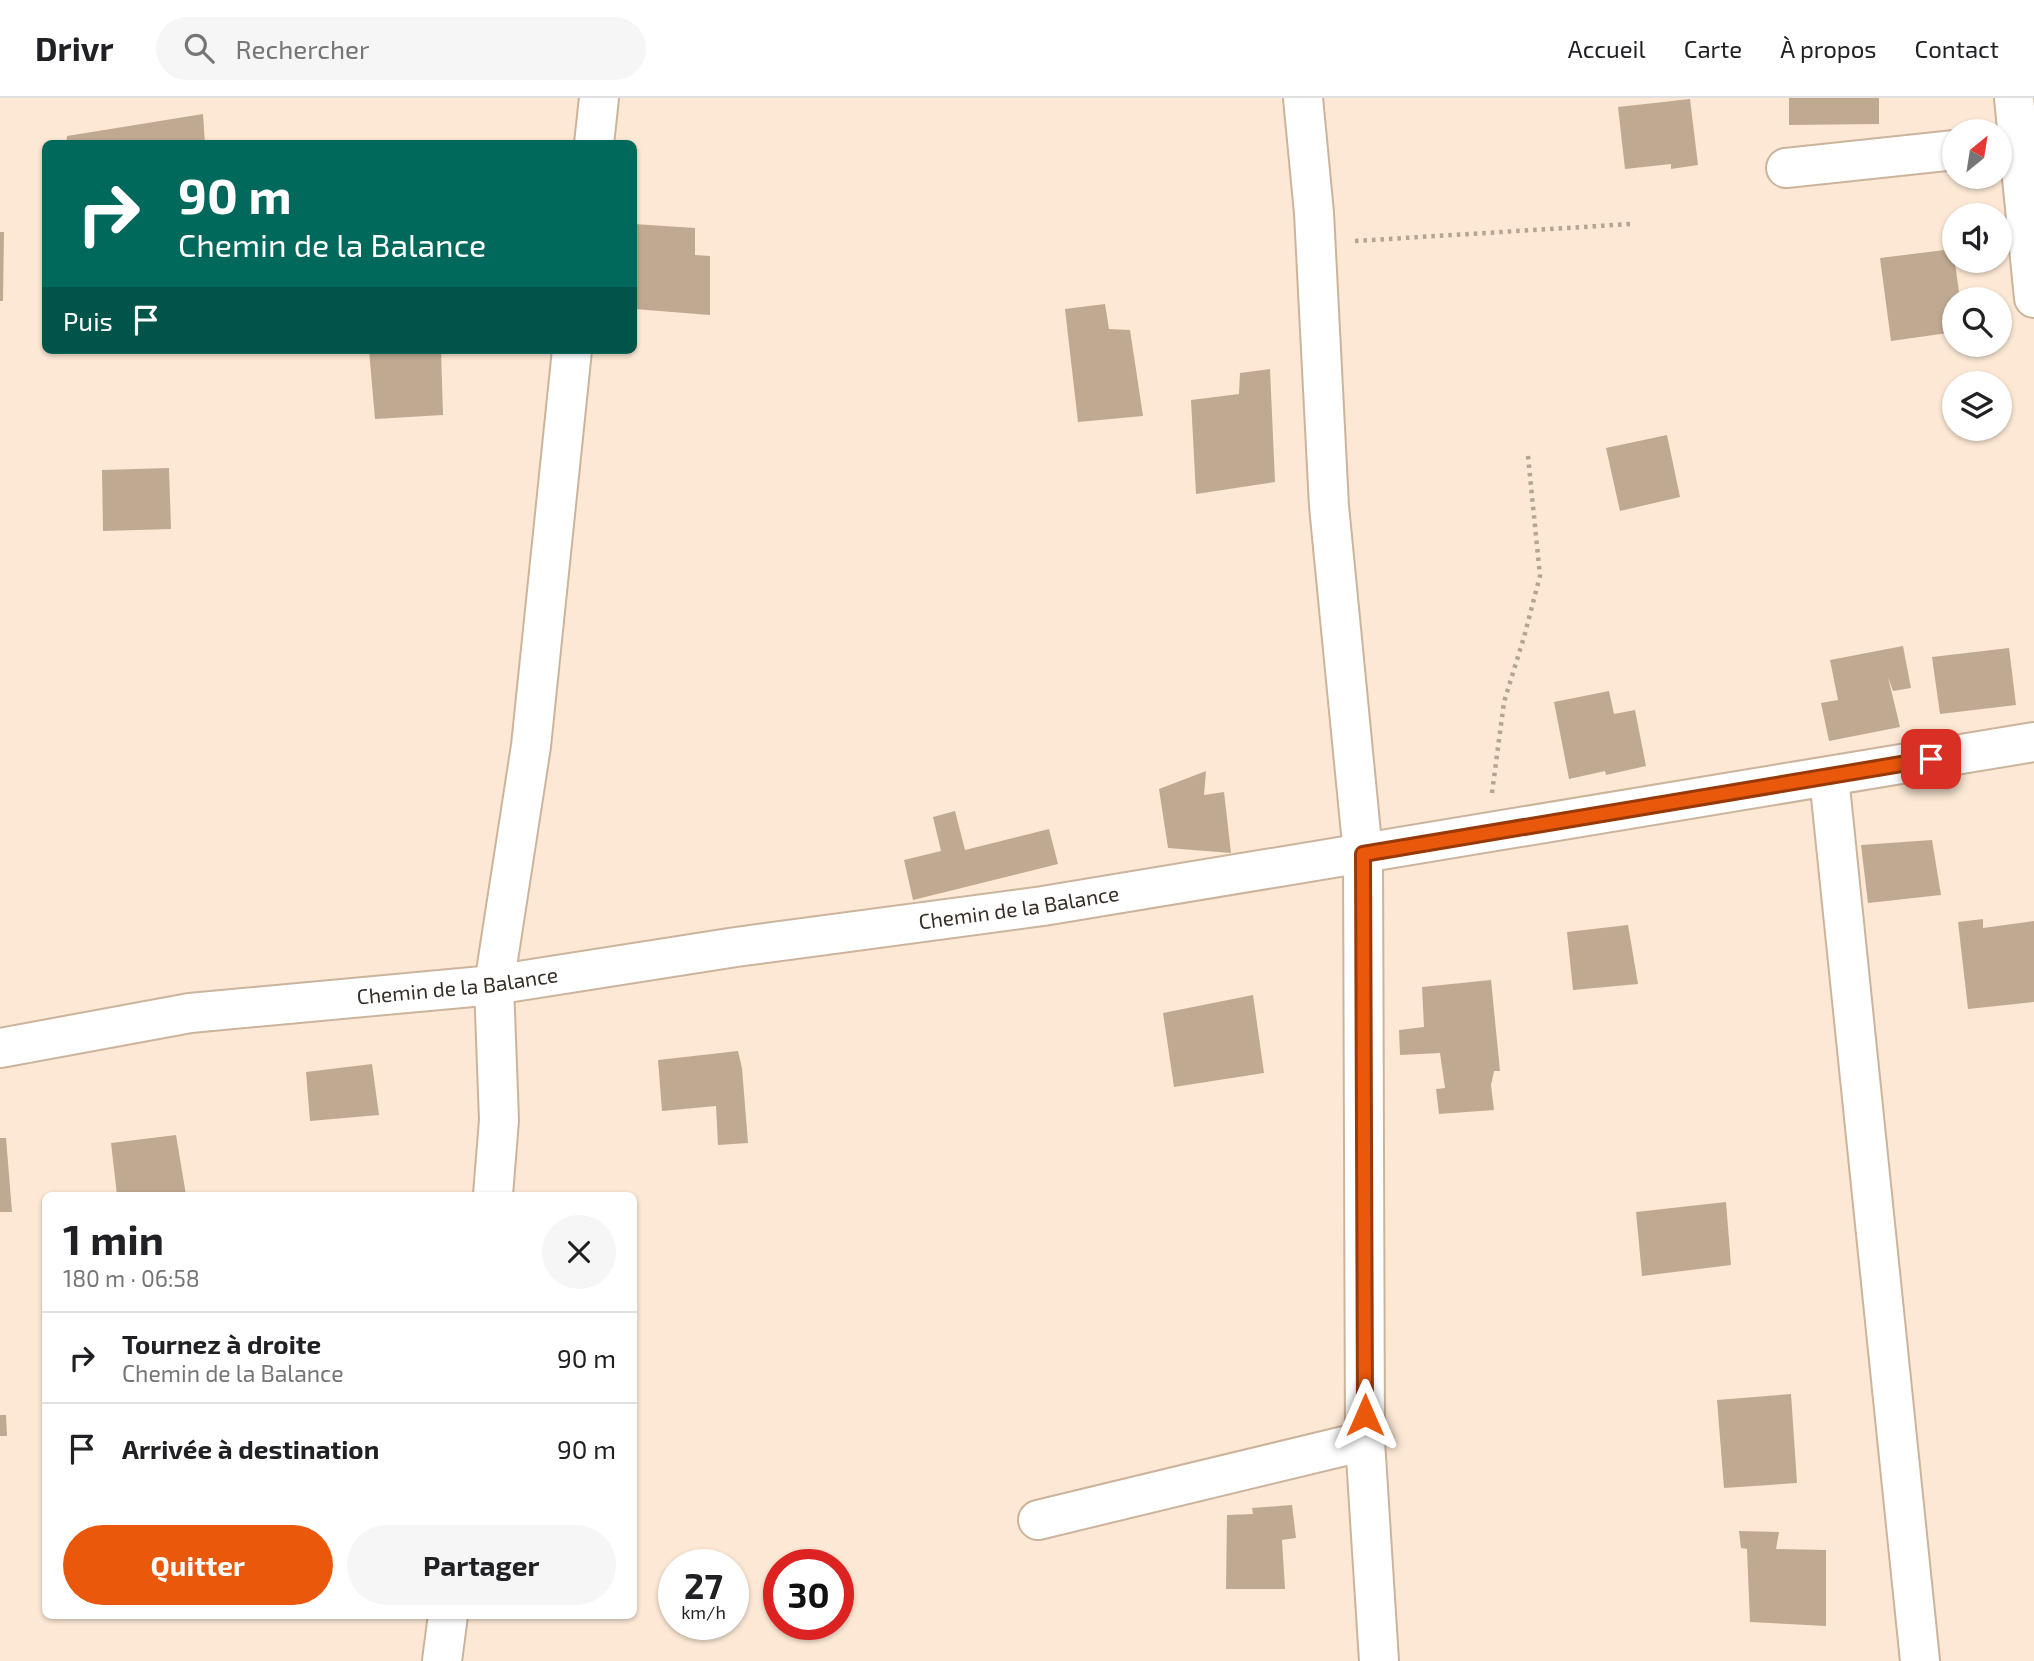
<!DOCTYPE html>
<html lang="fr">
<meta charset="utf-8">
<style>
:root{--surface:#fff;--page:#f6f6f6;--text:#202124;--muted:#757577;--line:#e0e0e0;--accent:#ea580c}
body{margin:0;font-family:"Exo 2",sans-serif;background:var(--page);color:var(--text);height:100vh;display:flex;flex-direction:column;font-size:26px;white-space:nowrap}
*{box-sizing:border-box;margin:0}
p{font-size:23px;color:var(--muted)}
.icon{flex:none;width:38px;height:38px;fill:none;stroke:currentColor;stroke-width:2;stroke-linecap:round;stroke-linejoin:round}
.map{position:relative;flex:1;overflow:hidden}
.side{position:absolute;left:42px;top:1094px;width:595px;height:427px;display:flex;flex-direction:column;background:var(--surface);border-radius:10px;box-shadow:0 2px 5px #0004}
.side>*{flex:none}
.hud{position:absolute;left:42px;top:42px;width:595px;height:214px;border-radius:10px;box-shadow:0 2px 5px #0004;background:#00695c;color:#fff;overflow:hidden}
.needle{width:46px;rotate:30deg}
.buttons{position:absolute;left:1942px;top:21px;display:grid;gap:14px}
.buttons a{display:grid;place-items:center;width:70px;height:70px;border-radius:50%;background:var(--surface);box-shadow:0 2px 5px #0004;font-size:35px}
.speed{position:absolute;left:658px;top:1451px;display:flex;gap:14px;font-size:35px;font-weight:700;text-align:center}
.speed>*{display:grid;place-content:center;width:91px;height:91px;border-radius:50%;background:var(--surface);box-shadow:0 2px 5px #0004;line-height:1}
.speed small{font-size:18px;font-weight:400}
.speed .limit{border:10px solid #d22;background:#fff;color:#111}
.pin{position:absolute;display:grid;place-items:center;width:60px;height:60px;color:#fff;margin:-30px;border-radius:14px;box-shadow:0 4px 10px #0006}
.me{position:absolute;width:77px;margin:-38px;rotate:0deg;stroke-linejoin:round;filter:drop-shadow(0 0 5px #0008)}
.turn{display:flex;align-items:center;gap:24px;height:147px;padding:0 21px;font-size:32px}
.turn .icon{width:91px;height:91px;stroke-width:2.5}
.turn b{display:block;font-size:49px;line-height:60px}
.then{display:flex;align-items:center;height:66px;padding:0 21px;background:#0003;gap:14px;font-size:26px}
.round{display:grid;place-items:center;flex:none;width:74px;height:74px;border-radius:37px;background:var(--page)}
.headline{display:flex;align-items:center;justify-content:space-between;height:119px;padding:0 21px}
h1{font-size:42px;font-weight:700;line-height:52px}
.button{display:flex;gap:14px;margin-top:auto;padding:14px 21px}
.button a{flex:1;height:80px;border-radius:42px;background:var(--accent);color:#fff;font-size:28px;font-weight:700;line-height:80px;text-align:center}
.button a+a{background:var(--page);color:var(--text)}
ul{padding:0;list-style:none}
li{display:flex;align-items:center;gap:21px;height:91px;padding:0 21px;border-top:2px solid var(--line)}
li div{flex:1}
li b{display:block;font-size:26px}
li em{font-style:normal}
header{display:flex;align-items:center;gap:42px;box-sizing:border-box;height:98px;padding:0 35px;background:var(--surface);border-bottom:2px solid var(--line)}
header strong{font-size:33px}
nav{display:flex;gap:38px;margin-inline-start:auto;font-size:24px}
.search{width:490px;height:63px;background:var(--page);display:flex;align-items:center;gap:18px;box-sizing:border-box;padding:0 24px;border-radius:38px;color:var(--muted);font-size:26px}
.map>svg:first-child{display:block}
</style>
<header>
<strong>Drivr</strong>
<div class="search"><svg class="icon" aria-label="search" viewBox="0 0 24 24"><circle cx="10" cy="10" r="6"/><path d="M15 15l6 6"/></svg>Rechercher</div>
<nav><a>Accueil</a><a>Carte</a><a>À propos</a><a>Contact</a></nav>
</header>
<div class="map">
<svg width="2034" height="1563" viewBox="0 0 2034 1563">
<rect width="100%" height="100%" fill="#fce8d4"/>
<!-- building -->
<g fill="#c0a991">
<polygon points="1789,0 1879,0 1879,26 1789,27"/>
<polygon points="1690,1 1698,67 1671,71 1671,66 1625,71 1618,9"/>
<polygon points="203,16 205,46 66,46 67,38"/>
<polygon points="634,126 695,130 695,157 710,158 710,217 634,211"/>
<polygon points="0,134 4,134 3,203 0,203"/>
<polygon points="1953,151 1960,201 1955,201 1955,234 1891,243 1880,160"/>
<polygon points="1105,206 1109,231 1130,232 1143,318 1078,324 1065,211"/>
<polygon points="369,252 441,252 443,317 375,321"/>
<polygon points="1270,271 1275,384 1196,396 1191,302 1239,296 1240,275"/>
<polygon points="1667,337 1680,399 1620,413 1606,350"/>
<polygon points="169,370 171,431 103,433 102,372"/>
<polygon points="1903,548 1911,590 1893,593 1888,579 1900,629 1829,643 1821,605 1838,602 1830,562"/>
<polygon points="2009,550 2016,607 1940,616 1932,559"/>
<polygon points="1609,593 1614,616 1635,612 1646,668 1606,677 1605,673 1569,681 1554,604"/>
<polygon points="1206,673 1204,697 1224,694 1231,755 1168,750 1159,691"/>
<polygon points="955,713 965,752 1049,731 1058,766 913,802 904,762 941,753 933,719"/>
<polygon points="1932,742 1941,797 1868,805 1861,747"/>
<polygon points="1983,821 1983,830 2034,823 2034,904 1968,911 1958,824"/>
<polygon points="1628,827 1638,886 1573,892 1567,834"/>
<polygon points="1491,882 1500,973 1494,973 1491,987 1494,1012 1439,1016 1436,991 1445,990 1440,955 1400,957 1399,932 1424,929 1422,889"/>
<polygon points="1253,897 1264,975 1174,989 1163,915"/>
<polygon points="738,953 742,970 748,1045 718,1047 716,1008 662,1013 658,962"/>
<polygon points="372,966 379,1017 310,1023 306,974"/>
<polygon points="176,1037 186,1097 117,1097 111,1045"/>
<polygon points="0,1040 6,1040 12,1114 0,1114"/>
<polygon points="1726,1104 1731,1167 1642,1178 1636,1114"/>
<polygon points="1791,1296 1797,1385 1724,1390 1717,1302"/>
<polygon points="0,1317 6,1317 7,1338 0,1338"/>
<polygon points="1292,1407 1296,1440 1282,1442 1285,1491 1226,1491 1227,1417 1253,1416 1252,1410"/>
<polygon points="1739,1433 1779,1434 1776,1451 1826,1452 1826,1528 1750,1524 1747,1451 1741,1450"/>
</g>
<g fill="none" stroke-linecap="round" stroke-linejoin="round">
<!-- minor casing -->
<g stroke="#ccb49c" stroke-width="42">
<g id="minor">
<polyline points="1303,0 1314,115 1329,408 1363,756 1365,1343 1379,1563"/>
<polyline points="2014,0 2034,200"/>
<polyline points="594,46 599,0"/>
<polyline points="1786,70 1955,52"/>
<polyline points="1829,679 1920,1563"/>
<path id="s1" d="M 0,950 L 190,915 L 494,887 L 736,849 L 1043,808 L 2034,644"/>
<polyline points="493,1097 499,1022 494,887 531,648 572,252"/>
<polyline points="1038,1422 1365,1343"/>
<polyline points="442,1563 448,1517"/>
</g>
</g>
<!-- path -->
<g stroke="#b4a494" stroke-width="4.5" stroke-dasharray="3.5 5" stroke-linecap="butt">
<polyline points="1355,143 1631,126"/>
<polyline points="1492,695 1504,604 1524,539 1540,478 1528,358"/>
</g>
<!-- minor -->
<use href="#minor" stroke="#fff" stroke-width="38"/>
</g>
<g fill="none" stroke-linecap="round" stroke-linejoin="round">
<!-- route casing -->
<g stroke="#983908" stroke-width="18">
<polyline id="route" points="1365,1317 1363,756 1931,661"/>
</g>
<!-- route -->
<use href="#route" stroke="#ea580c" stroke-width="12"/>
</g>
<g text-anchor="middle" stroke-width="6" stroke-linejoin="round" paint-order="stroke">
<!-- street labels -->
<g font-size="21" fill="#372e25" stroke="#fdf8f3">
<text dy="7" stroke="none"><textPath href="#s1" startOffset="1029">Chemin de la Balance</textPath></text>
<text dy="7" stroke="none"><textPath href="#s1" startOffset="462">Chemin de la Balance</textPath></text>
</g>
</g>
</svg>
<div class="buttons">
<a><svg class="needle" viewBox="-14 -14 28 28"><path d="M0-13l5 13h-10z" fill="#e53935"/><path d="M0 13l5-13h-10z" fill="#757577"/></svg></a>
<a><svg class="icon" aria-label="sound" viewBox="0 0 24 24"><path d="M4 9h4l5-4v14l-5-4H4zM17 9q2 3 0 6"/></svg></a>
<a><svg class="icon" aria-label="search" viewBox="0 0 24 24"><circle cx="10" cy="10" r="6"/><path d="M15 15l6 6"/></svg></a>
<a><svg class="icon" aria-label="layers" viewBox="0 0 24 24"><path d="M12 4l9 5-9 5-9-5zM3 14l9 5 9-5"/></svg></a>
</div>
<div class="speed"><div>27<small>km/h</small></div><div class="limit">30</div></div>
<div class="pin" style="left:1931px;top:661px;background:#d93025"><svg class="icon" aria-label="arrive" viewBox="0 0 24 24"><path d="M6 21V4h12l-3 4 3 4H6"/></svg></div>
<svg class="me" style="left:1365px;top:1317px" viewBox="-20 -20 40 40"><path d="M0-17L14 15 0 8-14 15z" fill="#ea580c" stroke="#fff" stroke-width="4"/></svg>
<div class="hud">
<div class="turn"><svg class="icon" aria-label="right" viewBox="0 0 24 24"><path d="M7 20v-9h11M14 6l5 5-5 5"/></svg><div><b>90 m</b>Chemin de la Balance</div></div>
<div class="then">Puis<svg class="icon" aria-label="arrive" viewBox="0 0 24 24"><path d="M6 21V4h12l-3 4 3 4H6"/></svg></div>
</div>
<section class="side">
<div class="headline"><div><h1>1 min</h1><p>180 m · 06:58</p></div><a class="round"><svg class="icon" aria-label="close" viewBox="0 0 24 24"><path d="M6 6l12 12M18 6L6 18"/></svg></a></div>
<ul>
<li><svg class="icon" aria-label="right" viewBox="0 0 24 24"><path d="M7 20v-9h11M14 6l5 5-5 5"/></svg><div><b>Tournez à droite</b><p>Chemin de la Balance</p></div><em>90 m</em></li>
<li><svg class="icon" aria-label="arrive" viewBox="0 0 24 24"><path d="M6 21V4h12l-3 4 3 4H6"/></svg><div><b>Arrivée à destination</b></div><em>90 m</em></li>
</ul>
<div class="button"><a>Quitter</a><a>Partager</a></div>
</section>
</div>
